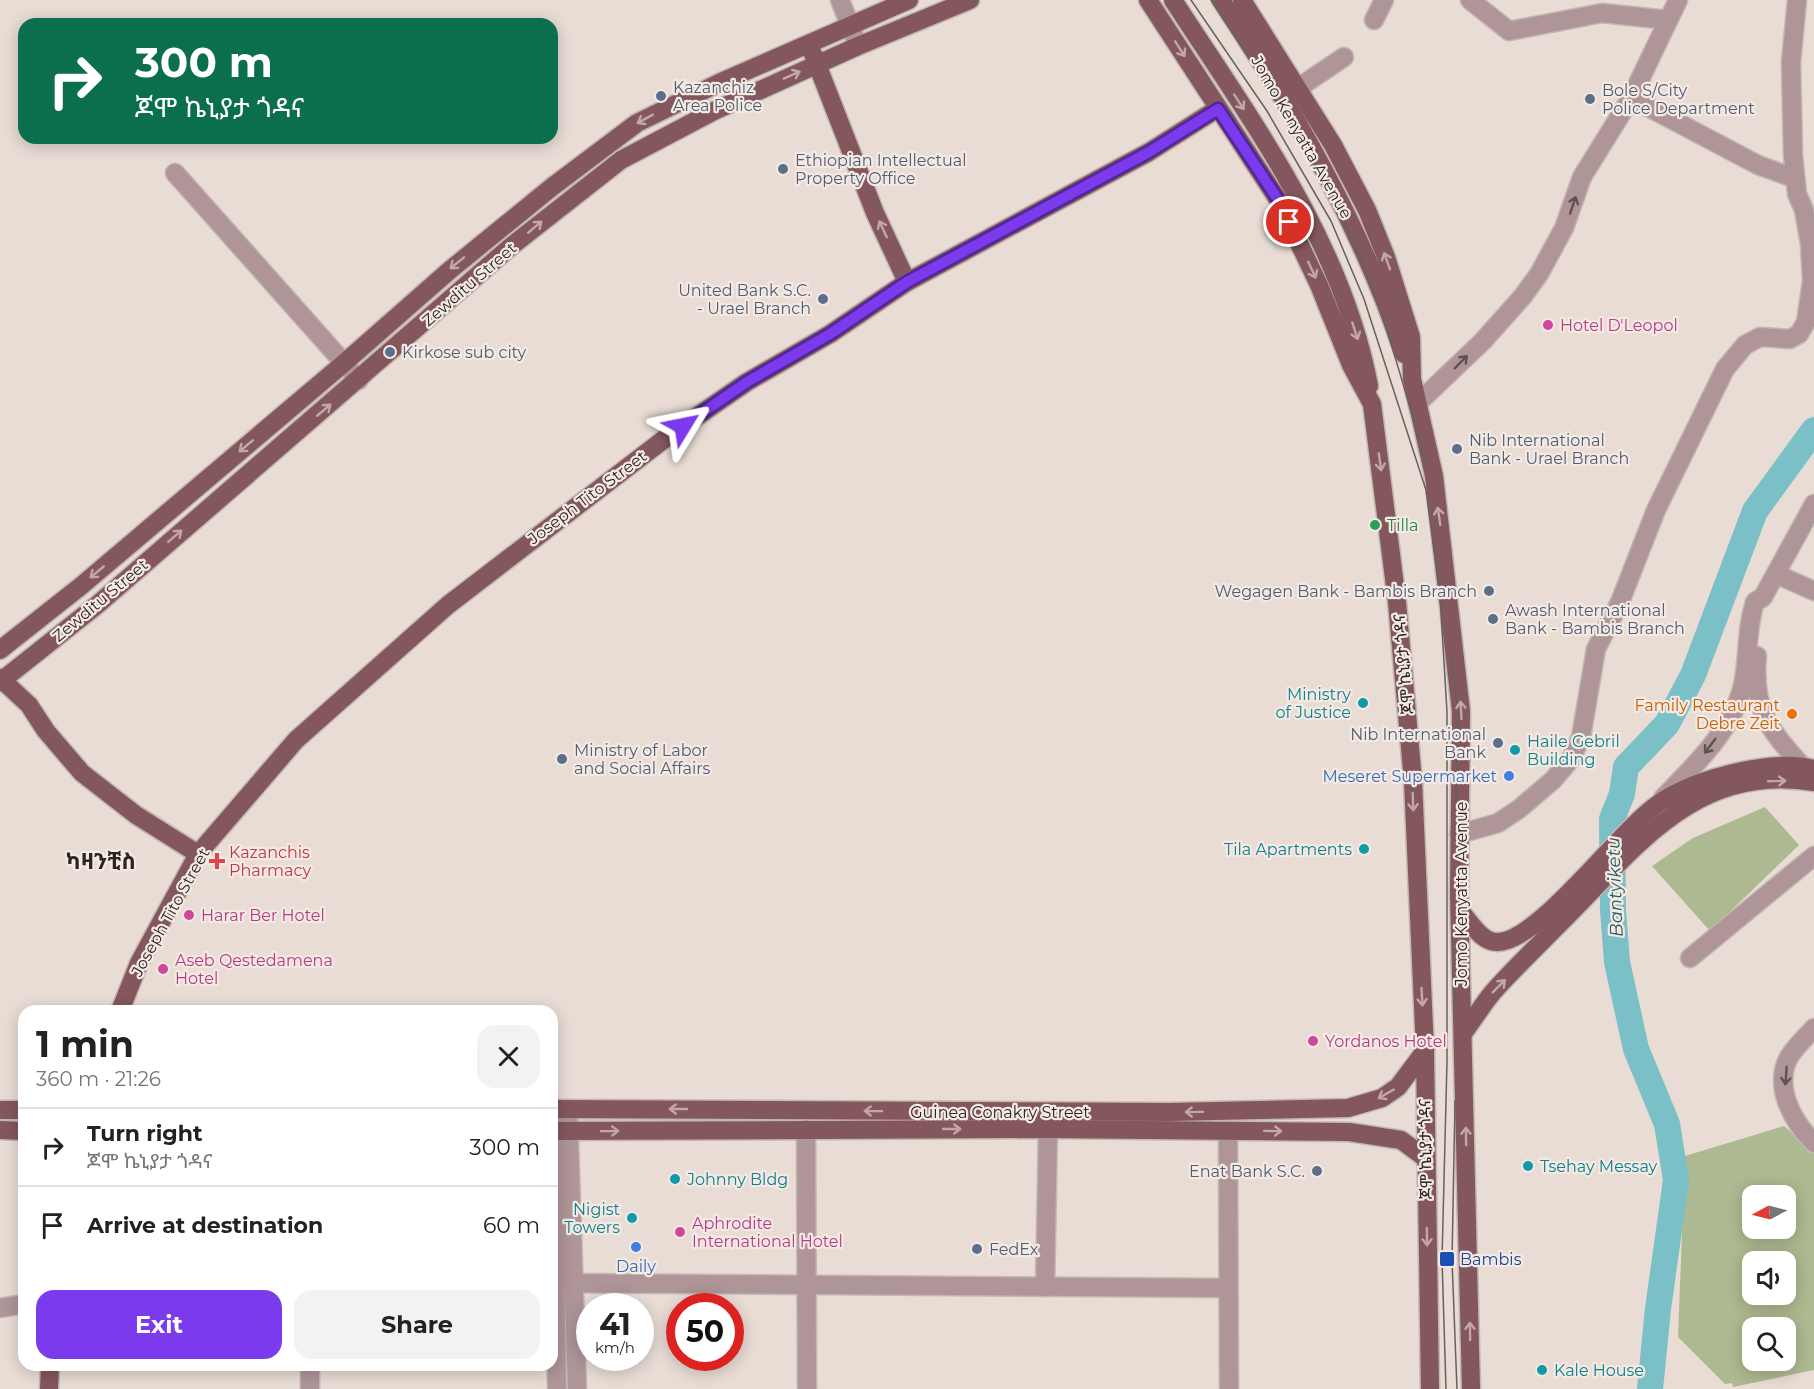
<!DOCTYPE html>
<meta charset="utf-8">
<style>
:root{--surface:#fff;--page:#f2f2f2;--text:#222;--muted:#767676;--line:#e0e0e0;--accent:#7c3aed}
body{margin:0;font-family:Montserrat,"Noto Sans Ethiopic",sans-serif;background:var(--page);color:var(--text);height:100vh;display:flex;flex-direction:column;font-size:22px;white-space:nowrap}
*{box-sizing:border-box;margin:0}
p{font-size:20px;color:var(--muted)}
.icon{flex:none;width:33px;height:33px;fill:none;stroke:currentColor;stroke-width:2;stroke-linecap:round;stroke-linejoin:round}
.map{position:relative;flex:1;overflow:hidden}
.drawer{position:absolute;left:18px;top:1005px;width:540px;height:366px;display:flex;flex-direction:column;background:var(--surface);border-radius:18px;box-shadow:0 3px 15px #0003}
.drawer>*{flex:none}
.guide{position:absolute;left:18px;top:18px;width:540px;height:126px;border-radius:18px;box-shadow:0 3px 15px #0003;background:#0b6e4f;color:#fff;overflow:hidden}
.needle{width:39px;rotate:263deg}
.buttons{position:absolute;left:1742px;top:1185px;display:grid;gap:12px}
.buttons a{display:grid;place-items:center;width:54px;height:54px;border-radius:12px;background:var(--surface);box-shadow:0 3px 15px #0003;font-size:30px}
.speed{position:absolute;left:576px;top:1293px;display:flex;gap:12px;font-size:30px;font-weight:700;text-align:center}
.speed>*{display:grid;place-content:center;width:78px;height:78px;border-radius:50%;background:var(--surface);box-shadow:0 3px 15px #0003;line-height:1}
.speed small{font-size:15px;font-weight:400}
.speed .limit{border:9px solid #d22;background:#fff;color:#111}
.pin{position:absolute;display:grid;place-items:center;width:51px;height:51px;color:#fff;margin:-26px;border:3px solid #fff;border-radius:50%;box-shadow:0 2px 6px #0007}
.me{position:absolute;width:66px;margin:-33px;rotate:55deg;stroke-linejoin:round;filter:drop-shadow(0 0 4px #0008)}
.turn{display:flex;align-items:center;gap:21px;height:126px;padding:0 18px;font-size:27px}
.turn .icon{width:78px;height:78px;stroke-width:2.5}
.turn b{display:block;font-size:42px;line-height:51px}
.round{display:grid;place-items:center;flex:none;width:63px;height:63px;border-radius:18px;background:var(--page)}
.head{display:flex;align-items:center;justify-content:space-between;height:102px;padding:0 18px}
h1{font-size:36px;font-weight:700;line-height:45px}
.primary-button{display:flex;gap:12px;margin-top:auto;padding:12px 18px}
.primary-button a{flex:1;height:69px;border-radius:18px;background:var(--accent);color:#fff;font-size:24px;font-weight:700;line-height:69px;text-align:center}
.primary-button a+a{background:var(--page);color:var(--text)}
ul{padding:0;list-style:none}
li{display:flex;align-items:center;gap:18px;height:78px;padding:0 18px;border-top:2px solid var(--line)}
li div{flex:1}
li b{display:block;font-size:22px}
li em{font-style:normal}
.map>svg:first-child{display:block}
</style>
<div class="map">
<svg width="1814" height="1389" viewBox="0 0 1814 1389">
<rect width="100%" height="100%" fill="#e8dcd5"/>
<!-- green -->
<g fill="#adb990" fill-rule="evenodd">
<polygon points="1765,807 1799,845 1710,931 1652,866 1693,838"/>
<path d="M 1784,1126 L 1814,1152 L 1814,1370 L 1733,1387 L 1732,1383 L 1725,1384 L 1678,1337 L 1685,1156 ZM 1752,1196 L 1785,1196 L 1785,1228 L 1752,1228 ZM 1752,1262 L 1785,1262 L 1785,1294 L 1752,1294 ZM 1752,1328 L 1785,1328 L 1785,1360 L 1752,1360 Z"/>
</g>
<g fill="none" stroke-linecap="round" stroke-linejoin="round">
<!-- river -->
<polyline stroke="#7bbfc7" stroke-width="26" points="1650,1389 1658,1309 1676,1180 1667,1124 1636,1049 1617,962 1613,910 1612,819 1622,794 1626,767 1667,724 1693,675 1755,511 1814,430"/>
<!-- minor casing -->
<g stroke="#c2b7b1" stroke-width="21">
<g id="minor">
<polyline points="840,0 858,46"/>
<polyline points="1470,0 1509,31 1602,13 1668,20"/>
<polyline points="1374,20 1384,0"/>
<polyline points="1298,88 1344,57"/>
<polyline points="1631,98 1758,165 1794,178"/>
<polyline points="175,173 359,380"/>
<polyline points="1419,402 1483,341 1523,296 1539,274 1564,228 1582,177 1631,98 1678,0"/>
<polyline points="1776,574 1814,591"/>
<path d="M 1757,656 C 1752,709 1769,729 1802,766"/>
<path d="M 1663,798 C 1694,766 1733,730 1743,685 C 1749,657 1746,629 1755,602 L 1763,597 L 1814,504"/>
<polyline points="1459,834 1498,823 1519,809 1553,780 1571,759 1581,737 1596,649 1620,602 1656,510 1725,369 1745,345 1760,337 1790,339 1799,334 1806,322 1812,281 1810,244 1804,210 1797,194 1793,155 1791,62 1797,0"/>
<polyline points="1690,958 1814,856"/>
<path d="M 1814,1028 C 1806,1037 1795,1047 1789,1057 C 1773,1087 1793,1122 1814,1143"/>
<polyline points="553,1109 557,1389"/>
<polyline points="568,1109 577,1389"/>
<polyline points="806,1129 807,1389"/>
<polyline points="1228,1131 1229,1389"/>
<polyline points="552,1283 1228,1288"/>
<polyline points="1045,1287 1048,1129"/>
<polyline points="0,1308 24,1304"/>
<polyline points="310,1389 310,1365"/>
</g>
</g>
<!-- major casing -->
<g stroke="#c2b7b1" stroke-width="21">
<g id="major">
<polyline points="1148,0 1279,201 1319,285 1351,365 1372,404 1397,602 1413,781 1425,1051 1430,1389"/>
<path d="M 1173,0 C 1251,120 1342,242 1369,386"/>
<path d="M 1221,0 C 1297,115 1360,224 1404,354"/>
<polyline points="1242,0 1333,145 1367,210 1386,257 1411,337 1412,379 1434,476 1461,711 1459,894 1471,1389"/>
<polyline points="813,54 875,213 907,282"/>
<polyline points="0,650 81,586 343,364 450,270 552,187 637,123 721,82 909,0"/>
<polyline points="0,678 29,705 46,731 82,773 136,815 198,854"/>
<polyline points="0,682 97,605 509,248 621,160 714,111 858,46 970,0"/>
<path d="M 1461,912 C 1471,923 1482,943 1498,942 C 1539,941 1618,832 1658,804 C 1682,787 1714,777 1742,771 C 1766,766 1791,763 1814,769"/>
<polyline points="120,1011 139,963 198,854 296,740 448,605 667,437 747,382 830,334 907,282 1149,152 1217,109"/>
<path d="M 1464,1032 C 1474,1019 1483,1004 1493,992 C 1520,962 1549,935 1576,907 C 1645,836 1703,764 1814,782"/>
<polyline points="552,1109 1170,1112 1348,1108 1382,1098 1398,1087 1425,1051"/>
<polyline points="0,1110 24,1110"/>
<polyline points="0,1130 24,1131"/>
<polyline points="552,1131 1048,1129 1349,1132 1401,1140 1424,1157"/>
<polyline points="49,1389 50,1365"/>
</g>
</g>
<!-- minor -->
<use href="#minor" stroke="#af9598" stroke-width="18"/>
<!-- major -->
<use href="#major" stroke="#83575d" stroke-width="18"/>
<!-- tram -->
<g stroke="#67605c" stroke-width="1.5">
<polyline points="1191,0 1267,111 1331,221 1364,299 1426,490 1440,596 1447,712 1447,1062 1442,1259 1446,1389"/>
<path d="M 1211,0 C 1256,70 1305,140 1341,215 C 1379,294 1402,378 1425,462"/>
<polyline points="1452,658 1458,711 1456,843"/>
<polyline points="1455,1014 1455,933"/>
<polyline points="1455,1101 1452,1260 1457,1389"/>
</g>
</g>
<!-- one-way arrows -->
<defs><path id="oneway-shaft" d="M-6 0H5M1.5-3L5.5 0L1.5 3" fill="none" stroke-width="1.6" stroke-linecap="round" stroke-linejoin="round" transform="scale(1.5)"/></defs>
<g stroke="#c2a7a7">
<use href="#oneway-shaft" transform="translate(1180 49) rotate(58)"/>
<use href="#oneway-shaft" transform="translate(792 75) rotate(-24)"/>
<use href="#oneway-shaft" transform="translate(1239 102) rotate(57)"/>
<use href="#oneway-shaft" transform="translate(645 119) rotate(151)"/>
<use href="#oneway-shaft" transform="translate(535 227) rotate(-40)"/>
<use href="#oneway-shaft" transform="translate(883 229) rotate(-115)"/>
<use href="#oneway-shaft" transform="translate(1387 261) rotate(-110)"/>
<use href="#oneway-shaft" transform="translate(457 263) rotate(141)"/>
<use href="#oneway-shaft" transform="translate(1312 270) rotate(65)"/>
<use href="#oneway-shaft" transform="translate(1355 331) rotate(72)"/>
<use href="#oneway-shaft" transform="translate(324 410) rotate(-40)"/>
<use href="#oneway-shaft" transform="translate(246 446) rotate(140)"/>
<use href="#oneway-shaft" transform="translate(1380 462) rotate(82)"/>
<use href="#oneway-shaft" transform="translate(1439 516) rotate(-98)"/>
<use href="#oneway-shaft" transform="translate(175 536) rotate(-41)"/>
<use href="#oneway-shaft" transform="translate(97 572) rotate(140)"/>
<use href="#oneway-shaft" transform="translate(1461 710) rotate(-93)"/>
<use href="#oneway-shaft" transform="translate(1777 781) rotate(-2)"/>
<use href="#oneway-shaft" transform="translate(1413 802) rotate(88)"/>
<use href="#oneway-shaft" transform="translate(1499 986) rotate(-45)"/>
<use href="#oneway-shaft" transform="translate(1422 997) rotate(87)"/>
<use href="#oneway-shaft" transform="translate(1386 1094) rotate(150)"/>
<use href="#oneway-shaft" transform="translate(678 1109) rotate(180)"/>
<use href="#oneway-shaft" transform="translate(873 1111) rotate(-179)"/>
<use href="#oneway-shaft" transform="translate(1194 1112) rotate(179)"/>
<use href="#oneway-shaft" transform="translate(952 1129)"/>
<use href="#oneway-shaft" transform="translate(610 1131) rotate(-1)"/>
<use href="#oneway-shaft" transform="translate(1273 1131) rotate(1)"/>
<use href="#oneway-shaft" transform="translate(1466 1136) rotate(-91)"/>
<use href="#oneway-shaft" transform="translate(1427 1237) rotate(89)"/>
<use href="#oneway-shaft" transform="translate(1470 1331) rotate(-91)"/>
</g>
<g stroke="#5f5252">
<use href="#oneway-shaft" transform="translate(1573 205) rotate(-71)"/>
<use href="#oneway-shaft" transform="translate(1461 362) rotate(-45)"/>
<use href="#oneway-shaft" transform="translate(1710 746) rotate(127)"/>
<use href="#oneway-shaft" transform="translate(1786 1076) rotate(94)"/>
</g>
<g fill="none" stroke-linecap="round" stroke-linejoin="round">
<!-- route casing -->
<g stroke="#51269a" stroke-width="15">
<polyline id="route" points="683,426 747,382 830,334 907,282 1149,152 1218,109 1279,201 1289,222"/>
</g>
<!-- route -->
<use href="#route" stroke="#7c3aed" stroke-width="10"/>
</g>
<!-- markers -->
<g fill="#5c6f8a" stroke="#f5e9e3" stroke-width="2">
<circle cx="661" cy="96" r="6"/>
<circle cx="1590" cy="99" r="6"/>
<circle cx="783" cy="169" r="6"/>
<circle cx="823" cy="299" r="6"/>
<circle cx="390" cy="352" r="6"/>
<circle cx="1457" cy="449" r="6"/>
<circle cx="1489" cy="591" r="6"/>
<circle cx="1493" cy="619" r="6"/>
<circle cx="1498" cy="743" r="6"/>
<circle cx="562" cy="759" r="6"/>
<circle cx="1317" cy="1171" r="6"/>
<circle cx="977" cy="1249" r="6"/>
</g>
<g fill="#d1479c" stroke="#f5e9e3" stroke-width="2">
<circle cx="1548" cy="325" r="6"/>
<circle cx="189" cy="915" r="6"/>
<circle cx="163" cy="969" r="6"/>
<circle cx="1313" cy="1041" r="6"/>
<circle cx="680" cy="1232" r="6"/>
</g>
<circle fill="#2e9e5b" stroke="#f5e9e3" stroke-width="2" cx="1375" cy="525" r="6"/>
<g fill="#0f9aa8" stroke="#f5e9e3" stroke-width="2">
<circle cx="1363" cy="703" r="6"/>
<circle cx="1515" cy="750" r="6"/>
<circle cx="1364" cy="849" r="6"/>
<circle cx="1528" cy="1166" r="6"/>
<circle cx="675" cy="1179" r="6"/>
<circle cx="632" cy="1218" r="6"/>
<circle cx="1542" cy="1370" r="6"/>
</g>
<circle fill="#e8710a" stroke="#f5e9e3" stroke-width="2" cx="1792" cy="714" r="6"/>
<g fill="#3f7fe0" stroke="#f5e9e3" stroke-width="2">
<circle cx="1509" cy="776" r="6"/>
<circle cx="636" cy="1247" r="6"/>
</g>
<path fill="#e0444e" stroke="#f5e9e3" stroke-width="2" d="M214 852h6v6h6v6h-6v6h-6v-6h-6v-6h6z"/>
<rect fill="#1a4fb4" stroke="#f5e9e3" stroke-width="2" x="1439" y="1251" width="16" height="16" rx="3"/>
<g text-anchor="middle" stroke-width="4.5" stroke-linejoin="round" paint-order="stroke">
<!-- service labels -->
<g font-size="16" fill="#4e5e75" stroke="#f5e9e3" text-anchor="start">
<text x="673" y="93">Kazanchiz<tspan x="673" dy="18">Area Police</tspan></text>
<text x="1602" y="96">Bole S/City<tspan x="1602" dy="18">Police Department</tspan></text>
<text x="795" y="166">Ethiopian Intellectual<tspan x="795" dy="18">Property Office</tspan></text>
<text x="811" y="296" text-anchor="end">United Bank S.C.<tspan x="811" dy="18">- Urael Branch</tspan></text>
<text x="402" y="358">Kirkose sub city</text>
<text x="1469" y="446">Nib International<tspan x="1469" dy="18">Bank - Urael Branch</tspan></text>
<text x="1477" y="597" text-anchor="end">Wegagen Bank - Bambis Branch</text>
<text x="1505" y="616">Awash International<tspan x="1505" dy="18">Bank - Bambis Branch</tspan></text>
<text x="1486" y="740" text-anchor="end">Nib International<tspan x="1486" dy="18">Bank</tspan></text>
<text x="574" y="756">Ministry of Labor<tspan x="574" dy="18">and Social Affairs</tspan></text>
<text x="1305" y="1177" text-anchor="end">Enat Bank S.C.</text>
<text x="989" y="1255">FedEx</text>
</g>
<!-- street labels -->
<g font-size="16" fill="#2a2523" stroke="#f5e9e3">
<text transform="translate(1302 137) rotate(60)" y="6">Jomo Kenyatta Avenue</text>
<text transform="translate(469 284) rotate(-41)" y="6">Zewditu Street</text>
<text transform="translate(587 497) rotate(-37)" y="6">Joseph Tito Street</text>
<text transform="translate(100 600) rotate(-40)" y="6">Zewditu Street</text>
<text transform="translate(1403 664) rotate(-95)" y="6">ጆሞ ኬኒያታ ጎዳና</text>
<text transform="translate(1461 894) rotate(-90)" y="6">Jomo Kenyatta Avenue</text>
<text transform="translate(170 912) rotate(-61)" y="6">Joseph Tito Street</text>
<text x="1000" y="1118">Guinea Conakry Street</text>
<text transform="translate(1425 1149) rotate(-91)" y="6">ጆሞ ኬኒያታ ጎዳና</text>
</g>
<!-- hotel labels -->
<g font-size="16" fill="#b23c85" stroke="#f5e9e3" text-anchor="start">
<text x="1560" y="331">Hotel D'Leopol</text>
<text x="201" y="921">Harar Ber Hotel</text>
<text x="175" y="966">Aseb Qestedamena<tspan x="175" dy="18">Hotel</tspan></text>
<text x="1325" y="1047">Yordanos Hotel</text>
<text x="692" y="1229">Aphrodite<tspan x="692" dy="18">International Hotel</tspan></text>
</g>
<!-- leisure labels -->
<g font-size="16" fill="#27864d" stroke="#f5e9e3" text-anchor="start">
<text x="1387" y="531">Tilla</text>
</g>
<!-- culture labels -->
<g font-size="16" fill="#0d838f" stroke="#f5e9e3" text-anchor="start">
<text x="1351" y="700" text-anchor="end">Ministry<tspan x="1351" dy="18">of Justice</tspan></text>
<text x="1527" y="747">Haile Gebril<tspan x="1527" dy="18">Building</tspan></text>
<text x="1352" y="855" text-anchor="end">Tila Apartments</text>
<text x="1540" y="1172">Tsehay Messay</text>
<text x="687" y="1185">Johnny Bldg</text>
<text x="620" y="1215" text-anchor="end">Nigist<tspan x="620" dy="18">Towers</tspan></text>
<text x="1554" y="1376">Kale House</text>
</g>
<!-- food labels -->
<g font-size="16" fill="#c56008" stroke="#f5e9e3" text-anchor="end">
<text x="1780" y="711">Family Restaurant<tspan x="1780" dy="18">Debre Zeit</tspan></text>
</g>
<!-- shop labels -->
<g font-size="16" fill="#366cbe" stroke="#f5e9e3" text-anchor="end">
<text x="1497" y="782">Meseret Supermarket</text>
<text x="636" y="1272" text-anchor="middle">Daily</text>
</g>
<!-- health labels -->
<g font-size="16" fill="#be3a42" stroke="#f5e9e3" text-anchor="start">
<text x="229" y="858">Kazanchis<tspan x="229" dy="18">Pharmacy</tspan></text>
</g>
<!-- transit labels -->
<g font-size="16" fill="#164399" stroke="#f5e9e3" text-anchor="start">
<text x="1460" y="1265">Bambis</text>
</g>
<!-- water labels -->
<g font-size="18" font-style="italic" fill="#235c62" stroke="#f5e9e3">
<text transform="translate(1615 887) rotate(-92)" y="6">Bantyiketu</text>
</g>
<!-- district labels -->
<g font-size="22" font-weight="bold" fill="#2a2523" stroke="#f5e9e3">
<text x="101" y="869">ካዛንቺስ</text>
</g>
</g>
</svg>
<div class="buttons">
<a><svg class="needle" viewBox="-14 -14 28 28"><path d="M0-13l5 13h-10z" fill="#e53935"/><path d="M0 13l5-13h-10z" fill="#767676"/></svg></a>
<a><svg class="icon" aria-label="sound" viewBox="0 0 24 24"><path d="M4 9h4l5-4v14l-5-4H4zM17 9q2 3 0 6"/></svg></a>
<a><svg class="icon" aria-label="search" viewBox="0 0 24 24"><circle cx="10" cy="10" r="6"/><path d="M15 15l6 6"/></svg></a>
</div>
<div class="speed"><div>41<small>km/h</small></div><div class="limit">50</div></div>
<div class="pin" style="left:1289px;top:222px;background:#d93025"><svg class="icon" aria-label="arrive" viewBox="0 0 24 24"><path d="M6 21V4h12l-3 4 3 4H6"/></svg></div>
<svg class="me" style="left:683px;top:426px" viewBox="-20 -20 40 40"><path d="M0-17L14 15 0 8-14 15z" fill="#7c3aed" stroke="#fff" stroke-width="4"/></svg>
<div class="guide">
<div class="turn"><svg class="icon" aria-label="right" viewBox="0 0 24 24"><path d="M7 20v-9h11M14 6l5 5-5 5"/></svg><div><b>300 m</b>ጆሞ ኬኒያታ ጎዳና</div></div>
</div>
<section class="drawer">
<div class="head"><div><h1>1 min</h1><p>360 m · 21:26</p></div><a class="round"><svg class="icon" aria-label="close" viewBox="0 0 24 24"><path d="M6 6l12 12M18 6L6 18"/></svg></a></div>
<ul>
<li><svg class="icon" aria-label="right" viewBox="0 0 24 24"><path d="M7 20v-9h11M14 6l5 5-5 5"/></svg><div><b>Turn right</b><p>ጆሞ ኬኒያታ ጎዳና</p></div><em>300 m</em></li>
<li><svg class="icon" aria-label="arrive" viewBox="0 0 24 24"><path d="M6 21V4h12l-3 4 3 4H6"/></svg><div><b>Arrive at destination</b></div><em>60 m</em></li>
</ul>
<div class="primary-button"><a>Exit</a><a>Share</a></div>
</section>
</div>
